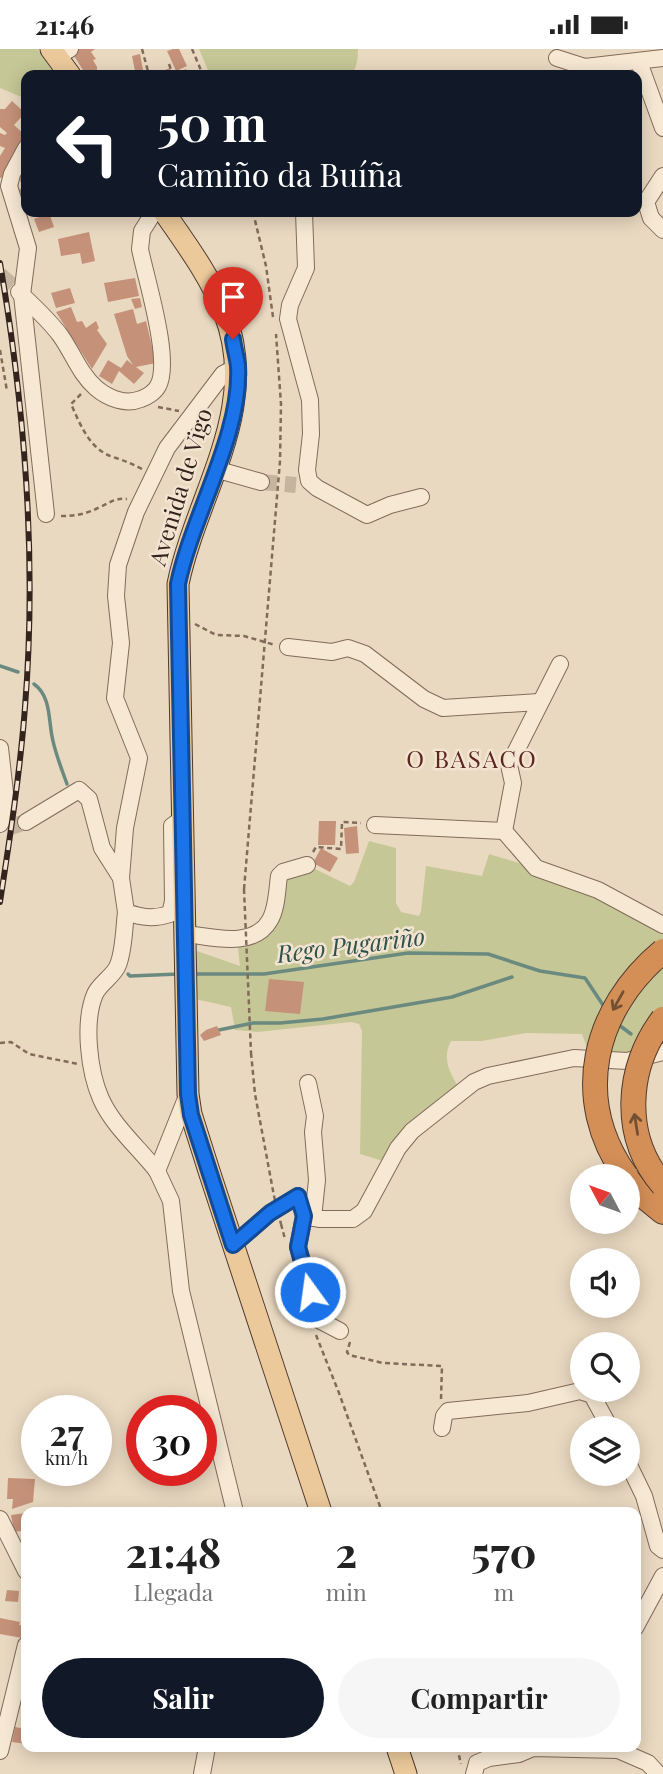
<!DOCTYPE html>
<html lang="es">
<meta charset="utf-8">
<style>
:root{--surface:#fff;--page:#f6f6f6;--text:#222;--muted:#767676;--accent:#111827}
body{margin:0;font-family:"Playfair Display",serif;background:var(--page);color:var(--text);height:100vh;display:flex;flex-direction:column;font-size:26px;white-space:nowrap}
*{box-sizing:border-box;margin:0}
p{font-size:23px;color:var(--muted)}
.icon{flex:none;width:38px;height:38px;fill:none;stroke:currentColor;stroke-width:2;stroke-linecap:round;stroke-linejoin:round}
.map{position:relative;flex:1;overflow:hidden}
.details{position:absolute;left:21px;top:1458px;width:620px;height:245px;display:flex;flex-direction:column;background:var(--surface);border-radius:14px;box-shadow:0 4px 18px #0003}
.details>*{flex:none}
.banner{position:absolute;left:21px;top:21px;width:621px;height:147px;border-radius:14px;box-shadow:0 4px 18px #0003;background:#111827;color:#fff;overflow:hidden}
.needle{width:46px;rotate:311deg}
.buttons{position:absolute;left:570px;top:1115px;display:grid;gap:14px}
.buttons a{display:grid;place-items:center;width:70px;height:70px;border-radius:50%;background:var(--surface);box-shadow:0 4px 18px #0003;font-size:35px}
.speed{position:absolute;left:21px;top:1346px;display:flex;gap:14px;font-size:35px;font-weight:700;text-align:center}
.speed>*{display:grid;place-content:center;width:91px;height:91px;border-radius:50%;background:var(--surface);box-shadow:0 4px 18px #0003;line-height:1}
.speed small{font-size:18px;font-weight:400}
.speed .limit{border:10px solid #d22;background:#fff;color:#111}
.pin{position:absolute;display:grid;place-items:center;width:60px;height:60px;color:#fff;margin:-72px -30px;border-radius:50% 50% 50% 0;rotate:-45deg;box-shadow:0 0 7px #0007}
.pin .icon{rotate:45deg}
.me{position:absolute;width:77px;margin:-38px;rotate:346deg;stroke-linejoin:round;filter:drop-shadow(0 0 5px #0008)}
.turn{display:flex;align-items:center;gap:24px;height:147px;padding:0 21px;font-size:32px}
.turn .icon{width:91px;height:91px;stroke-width:2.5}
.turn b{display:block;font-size:49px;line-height:60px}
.eta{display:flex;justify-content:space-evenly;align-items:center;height:119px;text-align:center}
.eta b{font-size:42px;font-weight:700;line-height:49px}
.primary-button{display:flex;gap:14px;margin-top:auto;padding:14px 21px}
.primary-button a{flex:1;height:80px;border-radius:42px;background:var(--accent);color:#fff;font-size:28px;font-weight:700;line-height:80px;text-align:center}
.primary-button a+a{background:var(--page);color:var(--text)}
.status{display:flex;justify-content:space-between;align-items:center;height:49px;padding:0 35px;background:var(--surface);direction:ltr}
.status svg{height:19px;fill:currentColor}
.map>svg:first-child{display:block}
</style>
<div class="status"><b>21:46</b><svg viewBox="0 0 49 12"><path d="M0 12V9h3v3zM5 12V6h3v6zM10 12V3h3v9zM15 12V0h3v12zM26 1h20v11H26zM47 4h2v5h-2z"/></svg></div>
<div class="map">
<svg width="663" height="1725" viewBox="0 0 663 1725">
<rect width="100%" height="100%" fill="#ead9c1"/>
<!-- green -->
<g fill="#c6c796">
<polygon points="0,0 38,0 55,26 26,26 26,47 24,49 0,39"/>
<path d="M 199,0 L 358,0 C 358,10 357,18 351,26 L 210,26 Z"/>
<path d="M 369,792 L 396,799 L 396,854 L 401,863 L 419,867 L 421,862 L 426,817 L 482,827 L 489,805 L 536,819 L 663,876 L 663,1003 L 591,1010 L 582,985 L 526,984 L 482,992 L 451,992 C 441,1010 451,1027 462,1043 L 389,1114 L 360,1105 L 362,982 L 359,975 L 351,973 L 258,983 L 235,981 L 231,958 L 195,950 L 197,902 L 240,917 L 237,891 L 265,877 L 279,827 L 307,816 L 350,837 L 354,833 Z"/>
</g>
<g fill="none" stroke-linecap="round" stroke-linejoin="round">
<!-- stream -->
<g stroke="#6b8a7f" stroke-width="3.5">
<polyline points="0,617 18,623"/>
<path d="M 34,635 C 52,648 48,673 53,692 C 56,706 62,721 67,735"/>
<polyline points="128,925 130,927 179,925"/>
<polyline points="193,925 264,925 408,904 488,905 540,922 585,929 605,959"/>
<polyline points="619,976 631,985"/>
<polyline points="219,981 253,974 280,974 323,970 452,948 512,928"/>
</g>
</g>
<!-- building -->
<g fill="#c59179">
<polygon points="74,0 95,0 91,3 96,10 93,11 97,18 97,26 86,26 71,2"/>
<polygon points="173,0 179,0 187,17 176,22 167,2"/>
<polygon points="140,5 143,21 135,22 132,7"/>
<polygon points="170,19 172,26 186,20 189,26 152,26"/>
<polygon points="12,52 25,64 14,76 26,87 26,90 6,128 0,129 0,107 5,99 0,97 0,84 5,86 7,84 0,78 0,60 5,60"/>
<polygon points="26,101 26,148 18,151 15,142 23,139 16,121"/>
<polygon points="49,164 54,178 39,183 34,170"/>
<polygon points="89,183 95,212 82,215 80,204 61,207 58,190"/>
<polygon points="135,229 139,247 108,253 104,234"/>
<polygon points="70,239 75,254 56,259 51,244"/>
<polygon points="140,249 142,258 135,260 131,250"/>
<polygon points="71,258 77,273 82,272 86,279 96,272 99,279 97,281 107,295 92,320 56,263"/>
<polygon points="133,260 137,275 146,272 156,314 136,318 144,324 134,335 119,322 112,335 99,327 108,311 121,319 127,311 133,316 127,307 114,265"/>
<polygon points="319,772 336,772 335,796 318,796"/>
<polygon points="357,777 359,804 346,805 344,779"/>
<polygon points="321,799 338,809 330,823 313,814"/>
<polygon points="269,930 304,933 300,965 265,962"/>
<polygon points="217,977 221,986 204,992 200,986 206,981"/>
<polygon points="8,1429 35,1430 33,1453 12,1460 13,1450 7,1450"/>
<polygon points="26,1464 26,1481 14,1483 11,1466"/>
<polygon points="7,1541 19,1542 18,1553 5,1552"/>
<polygon points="0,1569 20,1573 19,1576 25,1577 22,1589 0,1585"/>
<polygon points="15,1678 26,1680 26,1695 12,1693"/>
</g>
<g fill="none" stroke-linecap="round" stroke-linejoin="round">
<!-- minor-tunnel -->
<g stroke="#c5b5a0" stroke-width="16" stroke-dasharray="16 8" stroke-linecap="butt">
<polyline points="0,226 19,243"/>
<polyline points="261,433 296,436"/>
<polyline points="7,779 26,773"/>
</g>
<!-- minor casing -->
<g stroke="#826b5a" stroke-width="18">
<g id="minor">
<polyline points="57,8 70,0"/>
<polyline points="557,9 585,18 663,9"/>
<polyline points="639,13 663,79"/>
<polyline points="26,99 12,125 9,137 28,199 22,246 46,465"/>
<polyline points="663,127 646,153 651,169 663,181"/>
<polyline points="304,163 306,219 290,256 288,270 310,351 311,385 307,421 309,432 317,439 367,466 390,456 421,448"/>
<path d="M 19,243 C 33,257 48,270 60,286 C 73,304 79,324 96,339 C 109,350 126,356 141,350 C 147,348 155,343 158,337 C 172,312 146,230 140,200 L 142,182 L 154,163"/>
<polyline points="215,420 261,433"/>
<polyline points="288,598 332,603 348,599 365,605 424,650 443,659 539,653"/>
<polyline points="560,615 509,716 513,734 504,782 536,819 598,841 663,876"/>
<polyline points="0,699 7,762 0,775"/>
<path d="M 26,773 L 79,741 L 89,750 L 102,799 L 121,829 L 126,863 C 143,869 154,870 170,865 L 173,852 L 172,777 L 183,769"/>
<polyline points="375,776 504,782"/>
<polyline points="121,829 125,779 139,709 115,649 121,594 116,547 118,516 136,463 167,399 223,325 238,317"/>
<path d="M 126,863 C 124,880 124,901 118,916 C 114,927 100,934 95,945 C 83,973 89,1023 101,1050 C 113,1077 139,1099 157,1122"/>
<path d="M 187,885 C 212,888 254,900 270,871 C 277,859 277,841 279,827 L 283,823 L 307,816"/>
<polyline points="308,1034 315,1067 313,1083 317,1131 313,1169"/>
<polyline points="187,1047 157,1122 171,1152 181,1242 235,1463"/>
<polyline points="304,1167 298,1198 319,1271 340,1282"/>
<polyline points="233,1196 270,1164 298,1147 304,1167 319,1170 353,1170 364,1162 398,1099 412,1082 474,1033 488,1027 574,1009 627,1012 663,1003"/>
<polyline points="442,1379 444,1367 448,1362 528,1354 580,1342 592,1346 610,1379"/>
<polyline points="628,1414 644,1447 658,1497 663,1501"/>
<polyline points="0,1470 26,1522"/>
<polyline points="635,1579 663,1527"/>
<polyline points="0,1702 26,1596"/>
<polyline points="202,1725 207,1698"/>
<polyline points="474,1725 477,1714 489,1709 519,1705 533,1699 618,1701 648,1714 658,1725"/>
</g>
</g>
<!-- major casing -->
<g stroke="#503a2e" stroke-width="23">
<g id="major">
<polyline points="51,0 70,26"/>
<path d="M 164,163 C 186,195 210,227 224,263 C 262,359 197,443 178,535 L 188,1045 L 191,1065 L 209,1122 L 321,1463"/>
<polyline points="397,1698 406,1725"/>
</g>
</g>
<!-- highway casing -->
<g stroke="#503a2e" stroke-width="26">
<polyline id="highway" points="628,1131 636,1141 663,1163"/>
</g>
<!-- path -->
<g stroke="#826b5a" stroke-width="2.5" stroke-dasharray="5 3.5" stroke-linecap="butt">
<polyline points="142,0 149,26"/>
<polyline points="192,0 203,26"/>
<polyline points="169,15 173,26"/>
<polyline points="253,163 266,217 273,268"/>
<polyline points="0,301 7,342"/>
<path d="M 81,345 L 71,355 C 81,377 90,402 116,409 C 125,412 133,415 142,420"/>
<polyline points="158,358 179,362"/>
<path d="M 61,467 C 75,467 87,465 100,458 C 111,453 115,449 127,450"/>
<polyline points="195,575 216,586 244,587 275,596"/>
<polyline points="313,803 316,798 341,800 342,773 361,774"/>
<polyline points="244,840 280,412 281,355 276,285"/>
<polyline points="0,994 11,993 29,1005 78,1015"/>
<polyline points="251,1004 255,1045 274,1147"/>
<polyline points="281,1175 285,1190"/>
<polyline points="316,1286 339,1344 382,1463"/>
<polyline points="350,1293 347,1303 349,1306 383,1314 442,1317 441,1350"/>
<polyline points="457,1698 461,1715"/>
</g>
<!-- minor -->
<use href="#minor" stroke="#f6e8d3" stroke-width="16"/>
<!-- major -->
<use href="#major" stroke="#ebc99b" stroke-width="21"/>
<!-- highway -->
<use href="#highway" stroke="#d48f57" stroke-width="24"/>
<!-- rail casing -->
<g stroke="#33251d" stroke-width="6">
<path id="rail" d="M 0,214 C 25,360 37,510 25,658 C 20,724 10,788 0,853"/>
</g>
<!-- rail -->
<use href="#rail" stroke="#f2e4d0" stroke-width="3.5" stroke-dasharray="10" stroke-linecap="butt"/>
<!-- highway-bridge casing -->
<g stroke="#503a2e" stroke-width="26" stroke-linecap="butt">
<g id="highway-bridge">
<path d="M 663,970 C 626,1018 621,1088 663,1136"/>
<path d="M 626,1127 C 571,1050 593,960 663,902"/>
</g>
</g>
<!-- path-bridge -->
<g stroke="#826b5a" stroke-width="2.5" stroke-dasharray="5 3.5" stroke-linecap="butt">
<polyline points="244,840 251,1004"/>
<polyline points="274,1147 281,1175"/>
</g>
<!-- highway-bridge -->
<use href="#highway-bridge" stroke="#d48f57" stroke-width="24"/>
</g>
<!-- one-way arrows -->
<defs><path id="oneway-shaft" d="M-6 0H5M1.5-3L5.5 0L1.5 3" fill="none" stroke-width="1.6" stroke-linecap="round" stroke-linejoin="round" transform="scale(1.75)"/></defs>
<g stroke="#734f34">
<use href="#oneway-shaft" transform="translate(618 952) rotate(119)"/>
<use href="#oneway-shaft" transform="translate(636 1075) rotate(-99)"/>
</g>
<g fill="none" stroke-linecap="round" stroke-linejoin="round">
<!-- route casing -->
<g stroke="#114b97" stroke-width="18">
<path id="route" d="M 233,290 C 234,299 237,308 238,317 C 242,385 192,467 178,535 L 188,1045 L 191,1066 L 233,1196 L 270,1164 L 298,1147 L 304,1167 L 298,1198 L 310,1243"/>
</g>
<!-- route -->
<use href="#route" stroke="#1a73e8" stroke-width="12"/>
</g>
<g text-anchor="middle" stroke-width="5" stroke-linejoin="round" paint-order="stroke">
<!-- street labels -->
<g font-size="23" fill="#33251d" stroke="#f2e4d0">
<text transform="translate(181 438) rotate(-73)" y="8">Avenida de Vigo</text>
</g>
<!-- neighbourhood labels -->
<g font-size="24" letter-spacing="2" fill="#5c2620" stroke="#f2e4d0">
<text x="472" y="719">O BASACO</text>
</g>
<!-- water labels -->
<g font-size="24" font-style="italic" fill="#2d514b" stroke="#f2e4d0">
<text transform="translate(351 897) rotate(-7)" y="8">Rego Pugariño</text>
</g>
</g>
</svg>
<div class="buttons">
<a><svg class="needle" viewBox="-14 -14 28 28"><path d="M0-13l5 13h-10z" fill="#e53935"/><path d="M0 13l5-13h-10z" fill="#767676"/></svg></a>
<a><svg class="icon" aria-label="sound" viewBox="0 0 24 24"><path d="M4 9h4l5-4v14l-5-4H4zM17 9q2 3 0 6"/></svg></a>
<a><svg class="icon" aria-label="search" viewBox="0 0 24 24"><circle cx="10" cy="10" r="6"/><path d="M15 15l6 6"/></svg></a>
<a><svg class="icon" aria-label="layers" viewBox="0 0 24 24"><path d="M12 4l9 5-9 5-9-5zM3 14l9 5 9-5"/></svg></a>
</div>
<div class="speed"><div>27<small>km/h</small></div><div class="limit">30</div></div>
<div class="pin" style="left:233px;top:290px;background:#d93025"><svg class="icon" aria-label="arrive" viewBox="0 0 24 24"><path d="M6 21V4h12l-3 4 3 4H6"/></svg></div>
<svg class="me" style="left:310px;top:1243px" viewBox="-20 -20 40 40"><circle r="17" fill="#1a73e8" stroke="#fff" stroke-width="3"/><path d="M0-11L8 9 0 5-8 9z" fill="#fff"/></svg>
<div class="banner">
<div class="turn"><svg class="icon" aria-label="left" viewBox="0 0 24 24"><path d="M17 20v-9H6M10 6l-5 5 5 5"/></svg><div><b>50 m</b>Camiño da Buíña</div></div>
</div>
<section class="details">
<div class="eta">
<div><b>21:48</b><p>Llegada</p></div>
<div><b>2</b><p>min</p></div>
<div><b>570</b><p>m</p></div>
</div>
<div class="primary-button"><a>Salir</a><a>Compartir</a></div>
</section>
</div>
